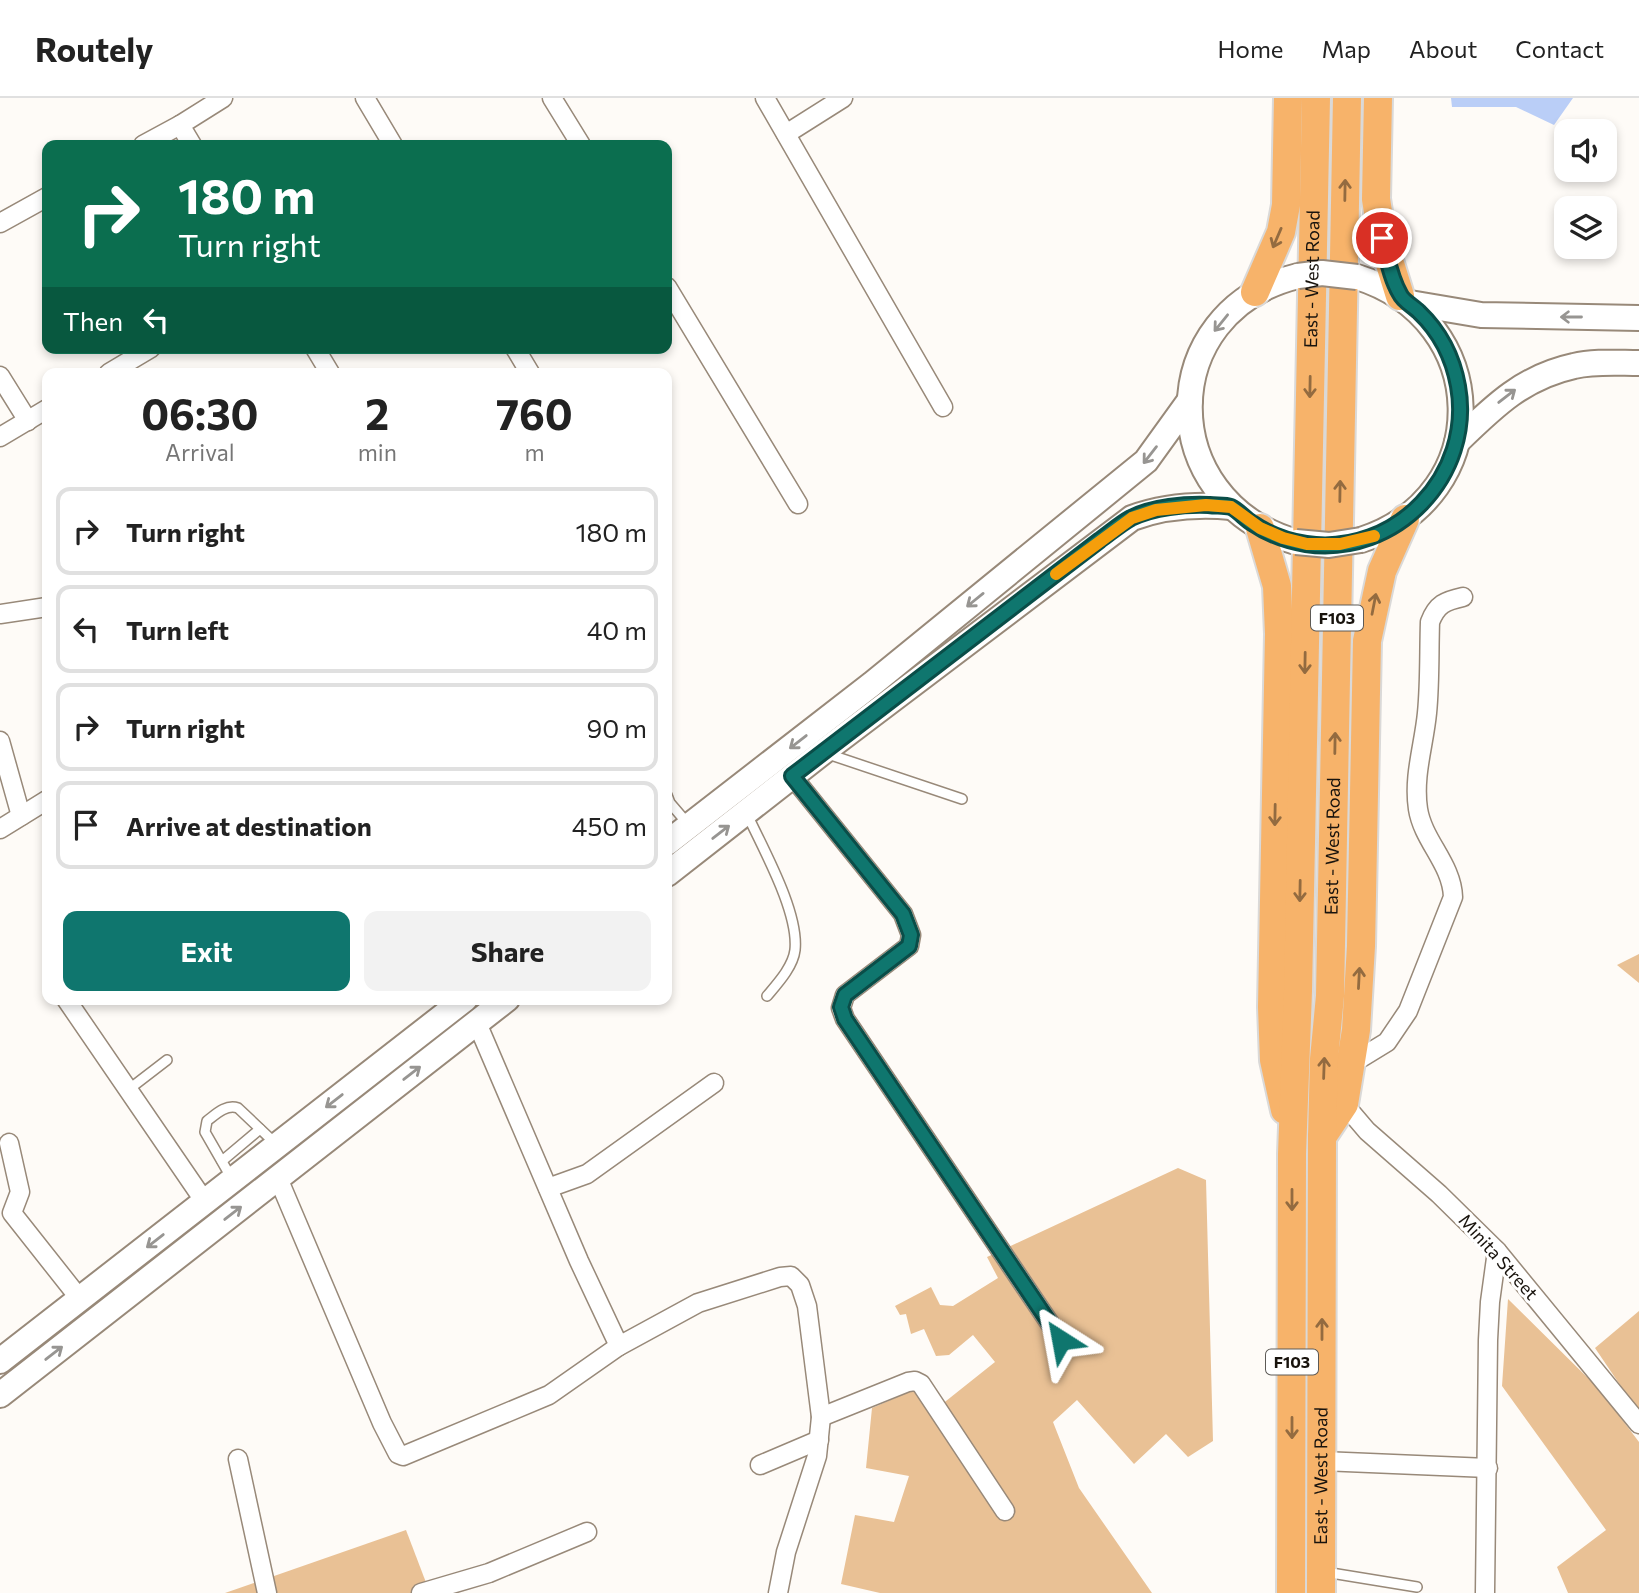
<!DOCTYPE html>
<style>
:root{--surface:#fff;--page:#f2f2f2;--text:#222;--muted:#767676;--line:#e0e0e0;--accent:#0f766e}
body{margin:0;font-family:Commissioner,sans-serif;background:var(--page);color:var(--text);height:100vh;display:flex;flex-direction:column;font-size:26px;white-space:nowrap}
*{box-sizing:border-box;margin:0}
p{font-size:23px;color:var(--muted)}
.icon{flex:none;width:38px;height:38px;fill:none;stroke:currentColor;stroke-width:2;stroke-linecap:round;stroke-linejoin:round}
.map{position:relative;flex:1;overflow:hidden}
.details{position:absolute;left:42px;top:270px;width:630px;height:637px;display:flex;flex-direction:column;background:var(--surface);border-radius:14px;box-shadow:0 4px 10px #0003}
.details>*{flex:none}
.hud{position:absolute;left:42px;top:42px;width:630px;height:214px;border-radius:14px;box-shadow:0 4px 10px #0003;background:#0b6e4f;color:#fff;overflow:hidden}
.fabs{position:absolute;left:1554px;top:21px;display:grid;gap:14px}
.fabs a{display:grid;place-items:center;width:63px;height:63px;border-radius:14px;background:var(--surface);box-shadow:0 4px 10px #0003;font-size:35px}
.pin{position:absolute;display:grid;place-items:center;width:60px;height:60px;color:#fff;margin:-30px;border:4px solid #fff;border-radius:50%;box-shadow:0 2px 7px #0007}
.me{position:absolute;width:77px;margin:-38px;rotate:326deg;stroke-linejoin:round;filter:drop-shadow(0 0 5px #0008)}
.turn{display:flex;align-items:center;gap:24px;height:147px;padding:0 21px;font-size:32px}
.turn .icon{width:91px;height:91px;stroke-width:2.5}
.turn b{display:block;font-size:49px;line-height:60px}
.then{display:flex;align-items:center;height:66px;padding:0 21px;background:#0003;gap:14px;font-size:26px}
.eta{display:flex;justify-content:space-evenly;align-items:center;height:119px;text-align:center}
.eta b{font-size:42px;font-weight:700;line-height:49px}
.action{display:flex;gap:14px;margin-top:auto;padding:14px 21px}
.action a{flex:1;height:80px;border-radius:14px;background:var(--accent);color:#fff;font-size:28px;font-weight:700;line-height:80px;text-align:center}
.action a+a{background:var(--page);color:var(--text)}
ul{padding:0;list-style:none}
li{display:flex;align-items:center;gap:21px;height:88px;margin:0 14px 10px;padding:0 7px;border:4px solid var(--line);border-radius:14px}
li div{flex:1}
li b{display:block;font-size:26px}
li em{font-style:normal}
header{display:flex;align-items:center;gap:42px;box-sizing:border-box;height:98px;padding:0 35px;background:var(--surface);border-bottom:2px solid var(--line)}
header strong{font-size:33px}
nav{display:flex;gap:38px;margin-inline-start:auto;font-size:24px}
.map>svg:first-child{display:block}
</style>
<header>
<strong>Routely</strong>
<nav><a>Home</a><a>Map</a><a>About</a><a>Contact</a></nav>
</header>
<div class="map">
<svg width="1639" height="1495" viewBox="0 0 1639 1495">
<rect width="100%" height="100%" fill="#fefbf7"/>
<!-- green -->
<g fill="#e9c195">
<polygon points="1639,856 1639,885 1617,867"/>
<polygon points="1178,1070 1206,1082 1213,1343 1188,1359 1166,1336 1134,1366 1077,1302 1053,1324 1079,1390 1152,1495 880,1495 841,1486 855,1417 894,1424 909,1378 866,1370 872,1310 923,1288 941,1307 995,1264 973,1237 949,1257 936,1258 924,1231 911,1236 906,1216 900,1217 895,1208 931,1189 940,1207 953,1208 998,1180 987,1159"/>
<polygon points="1508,1201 1599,1291 1639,1344 1639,1495 1568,1495 1557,1469 1606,1432 1502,1288"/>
<polygon points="1639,1213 1639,1315 1595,1250"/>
<polygon points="406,1432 430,1495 225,1495"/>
</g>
<!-- water -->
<polygon fill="#bacef7" points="1451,0 1573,0 1554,27 1516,9 1452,9"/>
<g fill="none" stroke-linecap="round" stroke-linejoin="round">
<!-- service casing -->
<g stroke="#988979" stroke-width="12">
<g id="service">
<polyline points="828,656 962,701"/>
<polyline points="667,697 670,705 688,726"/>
<path d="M 747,716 C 763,751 799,814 795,852 C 793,869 777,886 767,898"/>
<polyline points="128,992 167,962"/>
<polyline points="222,1063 260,1031"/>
<path d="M 232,1081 L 205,1034 L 207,1023 C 216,1016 226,1006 238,1010 L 276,1046"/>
<polyline points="1325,1474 1417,1489"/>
</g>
</g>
<!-- minor casing -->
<g stroke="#988979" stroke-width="21">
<g id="minor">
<polyline points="365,0 393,47"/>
<polyline points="552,0 581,47"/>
<polyline points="765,0 943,309"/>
<polyline points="786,36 843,0"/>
<polyline points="143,47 180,27"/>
<polyline points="192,47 180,27 223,0"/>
<polyline points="0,125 47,99"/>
<polyline points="667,189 798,406"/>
<polyline points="315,250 330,275"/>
<polyline points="515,250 530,275"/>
<polyline points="109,275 151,250"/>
<polyline points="0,278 28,323"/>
<polyline points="0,339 47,311"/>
<polyline points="0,516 47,509"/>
<polyline points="0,643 21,718"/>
<polyline points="792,678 903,816 911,837 909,848 845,897 841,910 845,921 1061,1242"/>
<polyline points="0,731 47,702"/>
<polyline points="66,901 205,1104"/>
<polyline points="477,925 579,1163 619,1248"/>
<path d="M 1351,966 L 1387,944 L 1408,913 L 1453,799 C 1452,766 1423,743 1418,711 C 1413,678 1424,647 1427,615 C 1430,585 1429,554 1430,524 C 1437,506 1445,503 1463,499"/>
<polyline points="1344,1006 1367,1033 1439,1096 1497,1153 1639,1326"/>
<polyline points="9,1045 20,1094 12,1115 80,1201"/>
<polyline points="278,1080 382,1325 398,1356 403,1358 549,1297 619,1248 698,1205 780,1179 791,1178 800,1187 807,1208 821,1319 817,1358 786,1454 778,1495"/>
<polyline points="548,1090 587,1076 714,985"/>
<polyline points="821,1319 908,1284 915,1283 921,1286 1005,1413"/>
<polyline points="238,1361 267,1495"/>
<polyline points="1322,1363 1488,1370"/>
<polyline points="760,1367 819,1342"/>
<polyline points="421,1495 489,1475 587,1434"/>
<polyline points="1485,1495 1488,1242 1490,1204 1497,1153"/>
</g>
</g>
<!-- secondary casing -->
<g stroke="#988979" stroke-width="28">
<g id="secondary">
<path d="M 1357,179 C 1492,221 1497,398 1361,442"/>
<polyline points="1410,205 1481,217 1639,220"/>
<path d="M 1457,344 C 1493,309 1523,279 1574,268 C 1594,263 1618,265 1639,265"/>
<path d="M 1296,444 C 1154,403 1154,213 1298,178"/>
<polyline points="667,745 872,586 1146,363 1190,302"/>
<path d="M 667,776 L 823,654 L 1132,420 C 1165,408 1197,406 1231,409"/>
<polyline points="0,1263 465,901"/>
<polyline points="0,1297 507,901"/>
</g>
</g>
<!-- primary casing -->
<g stroke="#dad9d8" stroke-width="32">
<g id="primary">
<polyline points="1378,0 1376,101 1382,140 1400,198"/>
<polyline points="1255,194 1281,134 1286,107 1288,0"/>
<polyline points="1260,430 1277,488 1279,536 1272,909 1274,962 1285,1012"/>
<polyline points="1322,1039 1344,1006 1356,932 1361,848 1367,543 1382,473 1405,421"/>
<path id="s1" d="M 1291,1495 L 1292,1056 L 1298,893 L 1316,0"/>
<path id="s2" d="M 1321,1495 L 1322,1039 L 1324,961 L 1330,898 L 1347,0"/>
</g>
</g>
<!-- service -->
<use href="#service" stroke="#fff" stroke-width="9"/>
<!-- minor -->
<use href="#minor" stroke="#fff" stroke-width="18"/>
<!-- secondary -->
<use href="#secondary" stroke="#fff" stroke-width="24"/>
<!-- primary -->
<use href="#primary" stroke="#f7b36a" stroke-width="28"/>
<!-- secondary-bridge casing -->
<g stroke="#988979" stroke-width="28" stroke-linecap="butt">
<g id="secondary-bridge">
<polyline points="1298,178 1322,175 1357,179"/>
<polyline points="1296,444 1329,447 1361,442"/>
</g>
</g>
<!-- secondary-bridge -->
<use href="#secondary-bridge" stroke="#fff" stroke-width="24"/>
</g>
<!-- one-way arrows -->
<defs><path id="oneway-shaft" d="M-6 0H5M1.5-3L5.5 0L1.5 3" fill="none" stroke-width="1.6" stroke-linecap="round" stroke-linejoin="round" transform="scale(1.75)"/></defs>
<g stroke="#936b40">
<use href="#oneway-shaft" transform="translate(1345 92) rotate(-89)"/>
<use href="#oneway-shaft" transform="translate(1277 140) rotate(113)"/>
<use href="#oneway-shaft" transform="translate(1310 289) rotate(91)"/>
<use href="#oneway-shaft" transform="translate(1340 393) rotate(-89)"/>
<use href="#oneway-shaft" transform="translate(1374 506) rotate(-79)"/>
<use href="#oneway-shaft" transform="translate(1305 565) rotate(91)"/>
<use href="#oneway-shaft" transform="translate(1335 645) rotate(-89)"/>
<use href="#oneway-shaft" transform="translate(1275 717) rotate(91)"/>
<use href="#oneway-shaft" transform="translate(1300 793) rotate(91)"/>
<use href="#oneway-shaft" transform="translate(1359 880) rotate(-87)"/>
<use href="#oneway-shaft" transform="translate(1324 970) rotate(-88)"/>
<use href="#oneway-shaft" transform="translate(1292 1102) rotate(90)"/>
<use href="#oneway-shaft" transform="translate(1322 1231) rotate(-90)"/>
<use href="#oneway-shaft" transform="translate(1292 1330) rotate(90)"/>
</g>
<g stroke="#979592">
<use href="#oneway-shaft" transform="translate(1571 219) rotate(-180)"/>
<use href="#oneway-shaft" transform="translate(1221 225) rotate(129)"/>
<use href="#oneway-shaft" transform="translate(1507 298) rotate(-38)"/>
<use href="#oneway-shaft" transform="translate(1150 357) rotate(128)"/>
<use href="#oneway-shaft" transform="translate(975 502) rotate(141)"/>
<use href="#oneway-shaft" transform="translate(798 644) rotate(142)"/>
<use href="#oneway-shaft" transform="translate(721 734) rotate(-38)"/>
<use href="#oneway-shaft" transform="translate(412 975) rotate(-38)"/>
<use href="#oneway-shaft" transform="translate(334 1003) rotate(142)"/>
<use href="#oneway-shaft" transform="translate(233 1115) rotate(-38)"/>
<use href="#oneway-shaft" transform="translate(155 1143) rotate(142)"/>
<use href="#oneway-shaft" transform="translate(54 1255) rotate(-38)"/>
</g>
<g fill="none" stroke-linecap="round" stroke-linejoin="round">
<!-- route casing -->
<g stroke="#0a4d48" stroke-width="18">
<path id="route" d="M 1061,1242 L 845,921 L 841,909 L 845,897 L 909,848 L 911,837 L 903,816 L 792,678 L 1100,442 C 1110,435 1120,426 1131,420 C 1153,409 1185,406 1209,407 C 1216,408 1225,407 1231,409 C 1238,412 1245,421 1252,425 C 1268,436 1287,443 1306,446 C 1396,459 1474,377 1458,288 C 1453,260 1440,234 1419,214 C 1413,208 1403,203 1400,196 C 1390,179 1387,158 1382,140"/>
</g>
<!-- route -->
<use href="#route" stroke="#0f766e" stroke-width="12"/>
<!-- slow -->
<polyline stroke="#f59e0b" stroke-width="12" points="1056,476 1132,420 1156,412 1206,407 1231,409 1260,430 1283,440 1307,446 1340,446 1374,438"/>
</g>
<g text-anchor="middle" stroke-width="6" stroke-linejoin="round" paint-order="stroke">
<!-- shield labels -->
<g fill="#fff" stroke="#5d5a56" stroke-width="2">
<rect x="1311" y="507.5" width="52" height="25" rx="5"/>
<rect x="1266" y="1251.5" width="52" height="25" rx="5"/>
</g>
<g font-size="16" font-weight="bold" fill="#18130d">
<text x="1337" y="526">F103</text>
<text x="1292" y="1270">F103</text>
</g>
<!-- street labels -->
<g font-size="18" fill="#18130d" stroke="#fff">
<text dy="6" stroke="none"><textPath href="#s1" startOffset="1314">East - West Road</textPath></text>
<text dy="6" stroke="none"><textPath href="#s2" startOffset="747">East - West Road</textPath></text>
<text transform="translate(1498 1159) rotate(48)" y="6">Minita Street</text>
<text dy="6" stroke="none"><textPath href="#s2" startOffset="117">East - West Road</textPath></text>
</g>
</g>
</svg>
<div class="fabs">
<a><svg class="icon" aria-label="sound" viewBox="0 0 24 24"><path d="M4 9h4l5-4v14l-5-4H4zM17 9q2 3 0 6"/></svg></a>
<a><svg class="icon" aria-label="layers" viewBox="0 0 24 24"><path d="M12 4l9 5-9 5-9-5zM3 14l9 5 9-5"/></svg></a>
</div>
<div class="pin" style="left:1382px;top:140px;background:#d93025"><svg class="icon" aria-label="arrive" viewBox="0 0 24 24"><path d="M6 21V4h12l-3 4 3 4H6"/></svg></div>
<svg class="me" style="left:1061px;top:1242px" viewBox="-20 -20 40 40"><path d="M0-17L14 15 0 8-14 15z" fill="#0f766e" stroke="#fff" stroke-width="4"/></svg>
<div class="hud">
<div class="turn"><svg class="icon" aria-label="right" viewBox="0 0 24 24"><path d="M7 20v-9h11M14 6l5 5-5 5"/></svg><div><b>180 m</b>Turn right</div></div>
<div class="then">Then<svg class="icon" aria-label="left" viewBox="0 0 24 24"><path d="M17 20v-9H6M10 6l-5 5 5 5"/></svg></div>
</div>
<section class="details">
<div class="eta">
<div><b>06:30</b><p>Arrival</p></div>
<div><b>2</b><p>min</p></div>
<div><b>760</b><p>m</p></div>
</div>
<ul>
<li><svg class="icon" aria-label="right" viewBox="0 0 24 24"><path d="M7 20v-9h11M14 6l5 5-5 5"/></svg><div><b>Turn right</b></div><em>180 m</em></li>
<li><svg class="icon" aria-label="left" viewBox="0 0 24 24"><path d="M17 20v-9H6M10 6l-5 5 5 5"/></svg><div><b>Turn left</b></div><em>40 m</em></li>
<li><svg class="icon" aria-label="right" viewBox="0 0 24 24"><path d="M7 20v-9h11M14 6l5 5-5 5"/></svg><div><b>Turn right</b></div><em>90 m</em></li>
<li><svg class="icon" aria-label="arrive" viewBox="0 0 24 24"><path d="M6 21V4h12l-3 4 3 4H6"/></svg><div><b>Arrive at destination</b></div><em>450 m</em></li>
</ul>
<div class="action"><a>Exit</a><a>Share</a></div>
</section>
</div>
